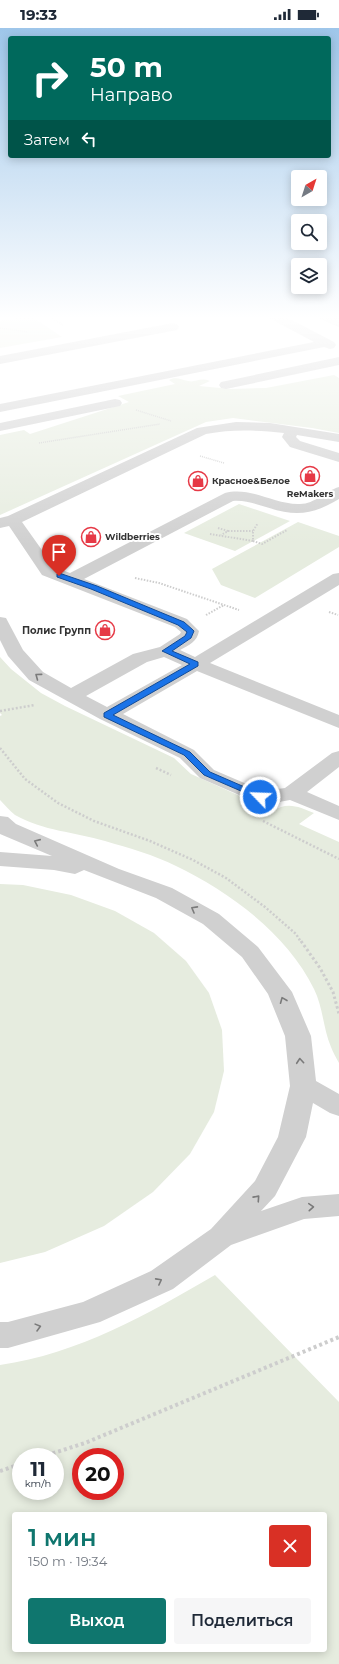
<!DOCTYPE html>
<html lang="ru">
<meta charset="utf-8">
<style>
:root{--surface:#fff;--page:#f6f6f7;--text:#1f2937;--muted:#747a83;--accent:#0f766e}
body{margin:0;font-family:Montserrat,sans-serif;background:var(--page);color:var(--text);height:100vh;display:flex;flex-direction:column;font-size:15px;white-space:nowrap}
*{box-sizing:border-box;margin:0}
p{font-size:13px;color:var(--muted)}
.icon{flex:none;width:22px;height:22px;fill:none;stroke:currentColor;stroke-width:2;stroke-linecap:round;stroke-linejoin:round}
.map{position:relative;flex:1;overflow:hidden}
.drawer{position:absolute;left:12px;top:1484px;width:315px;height:140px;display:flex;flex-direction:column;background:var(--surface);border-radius:4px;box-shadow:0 2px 10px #0003}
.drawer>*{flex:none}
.banner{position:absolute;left:8px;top:8px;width:323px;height:122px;border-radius:4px;box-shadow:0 2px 10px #0003;background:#00695c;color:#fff;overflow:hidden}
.needle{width:26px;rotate:39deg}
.buttons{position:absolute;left:291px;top:142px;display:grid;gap:8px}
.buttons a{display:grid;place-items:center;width:36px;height:36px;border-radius:4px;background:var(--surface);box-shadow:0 2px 10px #0003;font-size:20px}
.speed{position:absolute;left:12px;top:1420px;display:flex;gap:8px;font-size:20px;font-weight:700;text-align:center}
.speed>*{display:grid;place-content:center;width:52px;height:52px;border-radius:50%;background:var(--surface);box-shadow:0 2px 10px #0003;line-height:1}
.speed small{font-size:10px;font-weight:400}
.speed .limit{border:6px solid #d22;background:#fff;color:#111}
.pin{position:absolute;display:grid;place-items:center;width:34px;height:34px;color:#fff;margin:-41px -17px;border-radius:50% 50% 50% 0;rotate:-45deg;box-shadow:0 0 4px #0007}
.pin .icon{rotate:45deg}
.me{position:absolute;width:44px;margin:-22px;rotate:294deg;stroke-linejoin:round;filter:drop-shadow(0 0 3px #0008)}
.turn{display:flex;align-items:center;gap:14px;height:84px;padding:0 16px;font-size:18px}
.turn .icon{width:52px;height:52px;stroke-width:2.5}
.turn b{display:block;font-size:28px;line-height:34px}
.then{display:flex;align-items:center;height:38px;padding:0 16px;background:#0003;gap:8px;font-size:15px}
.round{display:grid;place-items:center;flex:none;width:42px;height:42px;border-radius:4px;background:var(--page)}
.head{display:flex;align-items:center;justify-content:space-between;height:68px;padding:0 16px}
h1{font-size:24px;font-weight:600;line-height:30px;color:var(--accent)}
.action{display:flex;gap:8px;margin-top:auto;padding:8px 16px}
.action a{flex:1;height:46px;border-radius:4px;background:var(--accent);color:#fff;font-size:16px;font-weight:600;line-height:46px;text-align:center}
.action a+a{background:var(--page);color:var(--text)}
.status{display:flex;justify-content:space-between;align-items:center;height:28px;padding:0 20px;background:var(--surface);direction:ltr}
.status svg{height:11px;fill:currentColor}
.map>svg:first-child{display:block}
</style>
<div class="status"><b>19:33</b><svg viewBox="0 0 49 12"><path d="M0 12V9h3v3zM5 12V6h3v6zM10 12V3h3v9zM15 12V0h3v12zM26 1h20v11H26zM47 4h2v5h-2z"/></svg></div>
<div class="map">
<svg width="339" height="1636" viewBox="0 0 339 1636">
<rect width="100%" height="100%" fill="#fff"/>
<!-- green -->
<g fill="#e6ecdf" fill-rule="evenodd">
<polygon points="31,288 62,309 0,320 0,293"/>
<path d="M 334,347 L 339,350 L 339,405 L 312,400 L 233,390 L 206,394 L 0,487 L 0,407 L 24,402 L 30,406 L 129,374 L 118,368 L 175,356 L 169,352 C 176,348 181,352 188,353 C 196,355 199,349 210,353 L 199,358 L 231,361 L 266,360 Z"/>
<polygon points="239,476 290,493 235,523 184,505"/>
<polygon points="298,494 339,508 339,519 255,570 221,557 212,541"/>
<path d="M 0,629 L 11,641 L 41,665 L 65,678 L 174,730 L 191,746 L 273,783 C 287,773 300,779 314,785 L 299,796 L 339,814 L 339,1035 C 336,1030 333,1024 331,1019 C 323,1000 323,979 314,961 C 288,907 229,863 176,838 C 154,827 129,820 105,813 C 75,804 43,803 15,787 C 10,783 5,777 0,772 L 0,688 L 2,687 L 0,685 Z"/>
<polygon points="0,856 23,857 71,867 115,883 154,905 186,933 209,965 222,1002 224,1043 214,1084 190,1126 153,1164 104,1198 45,1224 0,1235"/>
<path d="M 215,1247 L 339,1374 L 339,1636 L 0,1636 L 0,1337 C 78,1326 148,1286 215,1247 ZM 21,1429 L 55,1429 L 55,1463 L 21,1463 ZM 81,1429 L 115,1429 L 115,1463 L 81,1463 ZM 14,1486 L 325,1486 L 325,1622 L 14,1622 Z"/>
</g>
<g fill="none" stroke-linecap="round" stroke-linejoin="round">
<!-- path-far4 -->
<g stroke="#cdcdcd" stroke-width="1.5" stroke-dasharray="1 1" stroke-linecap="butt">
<polyline points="49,288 64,298"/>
<polyline points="0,289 5,288"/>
<polyline points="0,300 28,304"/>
<polyline points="136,382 171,393"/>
<polyline points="39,415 160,396"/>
<polyline points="200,428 224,435"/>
</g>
<!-- path-far3 -->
<g stroke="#cdcdcd" stroke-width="2" stroke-dasharray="1.5 1.5" stroke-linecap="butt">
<polyline points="218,500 228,503 221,507"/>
<polyline points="228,503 253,503"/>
<polyline points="210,506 253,513 253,503 258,495"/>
<polyline points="253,513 262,516 287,502"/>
<polyline points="135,550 159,555 239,582"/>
<polyline points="329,584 338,587"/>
<polyline points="206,587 224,577"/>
</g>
<!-- path-far2 -->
<g stroke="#cdcdcd" stroke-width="2.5" stroke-dasharray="2 2" stroke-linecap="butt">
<polyline points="0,683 35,677"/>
<polyline points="0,720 25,751 58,775 94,793 150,813 193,832 226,850 265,879 296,906 301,914"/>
<polyline points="156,740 171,747"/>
<polyline points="263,793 339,831"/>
</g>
<!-- path-far1 -->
<polyline stroke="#cdcdcd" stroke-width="3" stroke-dasharray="2.5 2.5" stroke-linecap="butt" points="301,913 320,940 333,964 339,986"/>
<!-- path -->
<g stroke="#cdcdcd" stroke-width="4" stroke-dasharray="3 3" stroke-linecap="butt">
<polyline points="41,1429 85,1415 339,1309"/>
<polyline points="0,1443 21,1436"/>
</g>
<!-- minor -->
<g fill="#d0d0d0" fill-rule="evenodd">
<polygon points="269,288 284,288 334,314 336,317 334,320 330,321 324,319 0,384 0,376 314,314 271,291"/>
<polygon points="318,288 334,288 339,290 339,299 320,291"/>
<polygon points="173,295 177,296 179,299 177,302 0,336 0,328"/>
<polygon points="339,329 339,337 226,361 221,360 219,357 221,354 226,353"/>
<polygon points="115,371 120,372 122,375 120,378 0,403 0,395"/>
<path d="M 236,394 L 270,395 L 339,406 L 339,414 L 297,407 L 296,409 L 300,413 L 339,425 L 339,434 L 290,419 L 282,409 L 284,405 C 257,402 232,401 206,406 L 22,494 L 54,539 L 70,545 L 225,465 C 251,458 274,477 300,476 C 315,476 325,463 339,459 L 339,471 C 312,487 296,489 266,479 C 255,476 245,472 233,473 L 84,551 L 187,591 L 199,603 C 197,614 189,617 180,622 L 195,629 L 333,546 L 339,545 L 339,557 L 210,635 L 339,687 L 339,700 L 197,643 L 123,686 L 194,722 L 214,742 L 263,763 L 285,760 L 332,725 L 339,723 L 339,739 L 307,764 L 339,778 L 339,792 L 290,772 L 279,774 L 260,775 L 253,773 L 200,750 L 180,730 L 100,691 L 29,652 L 8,628 L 0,612 L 0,589 L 6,590 L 23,622 L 43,644 L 71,660 L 133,626 L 160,619 L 180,606 L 181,604 L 175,599 L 42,547 L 9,498 L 0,500 L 0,490 L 8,488 L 197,400 ZM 164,629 L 182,637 L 107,679 L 86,668 L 147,634 Z"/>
<polygon points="0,788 8,789 16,796 119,841 172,860 219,886 258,919 292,964 311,1008 316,1053 339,1066 339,1088 330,1085 313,1075 306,1109 275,1168 261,1183 302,1169 339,1166 339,1188 304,1191 231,1217 173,1261 100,1294 8,1320 0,1320 0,1294 8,1294 83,1274 151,1243 211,1201 255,1153 278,1109 290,1058 285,1008 268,966 242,929 203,896 156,870 84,842 75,846 54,842 0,838 0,824 52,828 0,806"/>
</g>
</g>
<!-- one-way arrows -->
<defs><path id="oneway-chevron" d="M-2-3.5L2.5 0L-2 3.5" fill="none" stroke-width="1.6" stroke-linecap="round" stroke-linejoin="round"/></defs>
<g stroke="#7a7a7a">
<use href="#oneway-chevron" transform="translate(38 648) rotate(-143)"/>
<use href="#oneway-chevron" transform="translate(37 814) rotate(-156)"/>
<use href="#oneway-chevron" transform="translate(194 881) rotate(-151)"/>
<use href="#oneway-chevron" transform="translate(283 972) rotate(-112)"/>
<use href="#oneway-chevron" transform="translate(300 1033) rotate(-95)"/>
<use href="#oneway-chevron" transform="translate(257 1170) rotate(-48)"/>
<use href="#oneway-chevron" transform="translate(311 1179) rotate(-4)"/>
<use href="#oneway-chevron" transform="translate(159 1253) rotate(-28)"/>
<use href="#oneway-chevron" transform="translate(38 1299) rotate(-15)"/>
</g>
<!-- sky -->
<linearGradient id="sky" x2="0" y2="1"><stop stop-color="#9ec6ea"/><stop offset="0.56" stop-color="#fff"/><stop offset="1" stop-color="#fff" stop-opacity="0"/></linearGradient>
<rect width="339" height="517" fill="url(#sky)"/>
<!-- route -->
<polygon fill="#1a73e8" stroke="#114b97" points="59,545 97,558 184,594 193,602 194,603 191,610 172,623 198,634 198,638 113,687 190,724 210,744 263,767 264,769 263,770 257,770 204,747 184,727 104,689 104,685 190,636 162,623 185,608 187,604 178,597 91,561 57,549 57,546"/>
<!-- icons -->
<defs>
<g id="shop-ring" transform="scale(1)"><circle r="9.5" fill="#fff" stroke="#e63946" stroke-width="1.5"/><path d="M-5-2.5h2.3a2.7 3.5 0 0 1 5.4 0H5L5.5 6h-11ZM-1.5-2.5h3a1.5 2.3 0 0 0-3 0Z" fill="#e63946"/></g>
</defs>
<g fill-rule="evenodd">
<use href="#shop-ring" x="310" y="448"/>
<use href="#shop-ring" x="198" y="453"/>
<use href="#shop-ring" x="91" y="509"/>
<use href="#shop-ring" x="105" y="602"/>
</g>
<g text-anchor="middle" stroke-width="4" stroke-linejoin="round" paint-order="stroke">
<!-- far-poi labels -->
<g font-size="9" font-weight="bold" fill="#333" stroke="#fff" text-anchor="start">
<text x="212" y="456">Красное&amp;Белое</text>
<text x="310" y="469" text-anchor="middle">ReMakers</text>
<text x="105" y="512">Wildberries</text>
</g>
<!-- poi labels -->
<g font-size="10" font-weight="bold" fill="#333" stroke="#fff" text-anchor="end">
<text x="91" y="606">Полис Групп</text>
</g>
</g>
</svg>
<div class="buttons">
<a><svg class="needle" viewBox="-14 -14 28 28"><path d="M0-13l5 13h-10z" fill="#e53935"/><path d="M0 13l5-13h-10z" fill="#747a83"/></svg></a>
<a><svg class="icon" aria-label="search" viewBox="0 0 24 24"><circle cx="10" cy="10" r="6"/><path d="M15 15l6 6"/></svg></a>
<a><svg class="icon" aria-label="layers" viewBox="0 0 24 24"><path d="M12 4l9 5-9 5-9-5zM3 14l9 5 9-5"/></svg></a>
</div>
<div class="speed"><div>11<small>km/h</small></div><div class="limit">20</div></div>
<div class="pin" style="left:59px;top:548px;background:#d93025"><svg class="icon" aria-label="arrive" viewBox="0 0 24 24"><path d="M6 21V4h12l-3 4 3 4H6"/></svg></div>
<svg class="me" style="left:260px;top:769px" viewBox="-20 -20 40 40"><circle r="17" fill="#1a73e8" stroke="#fff" stroke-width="3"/><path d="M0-11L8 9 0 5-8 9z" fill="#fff"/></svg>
<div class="banner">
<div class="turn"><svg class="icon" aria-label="right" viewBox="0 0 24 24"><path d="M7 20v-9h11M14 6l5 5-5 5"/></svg><div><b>50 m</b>Направо</div></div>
<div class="then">Затем<svg class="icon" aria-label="left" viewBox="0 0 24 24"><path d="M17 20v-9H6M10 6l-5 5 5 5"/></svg></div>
</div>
<section class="drawer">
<div class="head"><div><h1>1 мин</h1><p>150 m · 19:34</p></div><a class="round" style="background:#d93025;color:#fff"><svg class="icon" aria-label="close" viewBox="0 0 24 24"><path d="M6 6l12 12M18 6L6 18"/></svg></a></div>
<div class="action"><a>Выход</a><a>Поделиться</a></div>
</section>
</div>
